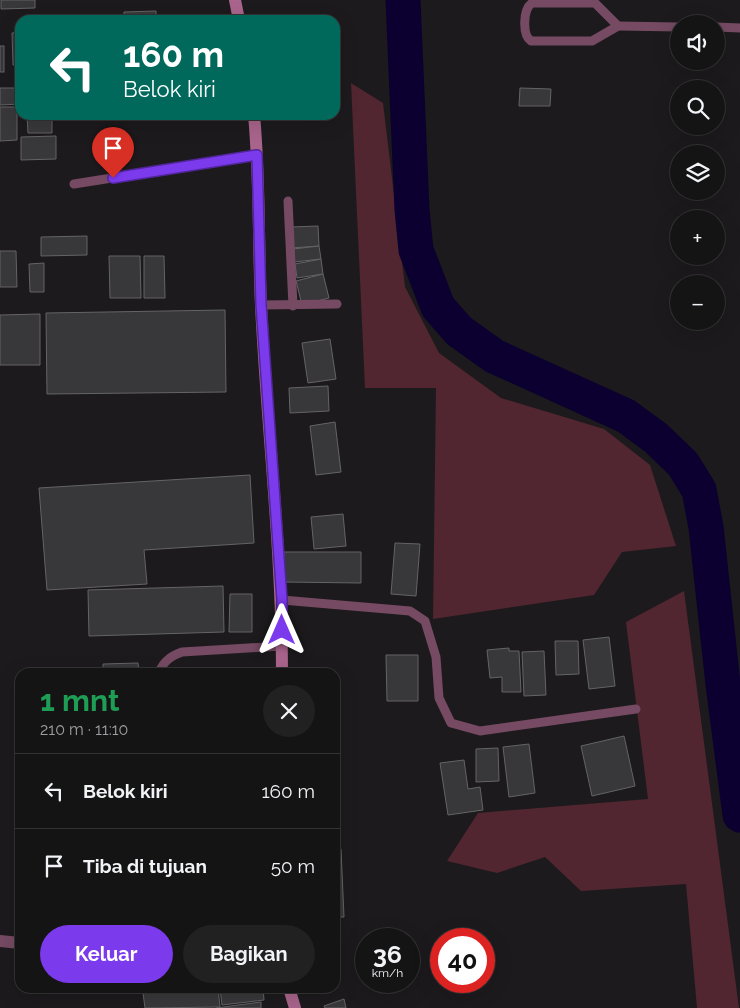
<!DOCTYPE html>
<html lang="id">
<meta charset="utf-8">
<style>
:root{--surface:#151415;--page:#222122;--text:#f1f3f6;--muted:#9d9ea0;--line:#343334;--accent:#7c3aed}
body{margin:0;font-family:Raleway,sans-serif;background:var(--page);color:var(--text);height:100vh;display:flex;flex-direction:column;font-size:19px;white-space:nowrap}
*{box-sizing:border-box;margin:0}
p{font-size:16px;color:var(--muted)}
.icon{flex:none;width:28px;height:28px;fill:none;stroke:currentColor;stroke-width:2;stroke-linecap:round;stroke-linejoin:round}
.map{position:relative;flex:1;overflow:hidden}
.sheet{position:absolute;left:15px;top:668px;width:325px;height:325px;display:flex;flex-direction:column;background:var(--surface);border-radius:15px;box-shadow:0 5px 20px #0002,0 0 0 1px var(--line)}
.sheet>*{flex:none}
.top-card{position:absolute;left:15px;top:15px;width:325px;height:105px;border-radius:15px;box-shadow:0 5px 20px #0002,0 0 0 1px var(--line);background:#00695c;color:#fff;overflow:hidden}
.fabs{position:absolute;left:670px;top:15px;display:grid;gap:10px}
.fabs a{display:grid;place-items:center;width:55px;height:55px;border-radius:50%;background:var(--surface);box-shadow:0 5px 20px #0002,0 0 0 1px var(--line);font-size:25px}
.speed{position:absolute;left:355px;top:928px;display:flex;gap:10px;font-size:25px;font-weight:700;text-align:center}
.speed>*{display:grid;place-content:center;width:65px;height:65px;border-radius:50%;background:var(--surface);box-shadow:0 5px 20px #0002,0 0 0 1px var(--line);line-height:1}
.speed small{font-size:12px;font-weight:400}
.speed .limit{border:8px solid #d22;background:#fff;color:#111}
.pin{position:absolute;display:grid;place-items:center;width:42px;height:42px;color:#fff;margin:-51px -21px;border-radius:50% 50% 50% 0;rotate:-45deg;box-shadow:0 0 5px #0007}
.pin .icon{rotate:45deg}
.me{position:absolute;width:55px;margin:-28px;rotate:0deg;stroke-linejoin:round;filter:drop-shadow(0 0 4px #0008)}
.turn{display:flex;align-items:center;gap:18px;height:105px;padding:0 25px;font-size:22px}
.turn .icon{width:65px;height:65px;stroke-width:2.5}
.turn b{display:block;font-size:35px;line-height:42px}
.round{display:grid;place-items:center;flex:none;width:52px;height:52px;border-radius:26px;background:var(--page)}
.summary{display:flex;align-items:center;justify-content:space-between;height:85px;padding:0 25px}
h1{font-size:30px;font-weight:700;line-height:38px;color:#1e9e55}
.primary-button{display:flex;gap:10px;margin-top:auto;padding:10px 25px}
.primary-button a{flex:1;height:58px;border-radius:30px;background:var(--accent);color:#fff;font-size:20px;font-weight:700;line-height:58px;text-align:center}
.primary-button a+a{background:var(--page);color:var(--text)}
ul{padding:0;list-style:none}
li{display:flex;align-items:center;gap:15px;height:75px;padding:0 25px;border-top:1px solid var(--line)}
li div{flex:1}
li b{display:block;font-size:19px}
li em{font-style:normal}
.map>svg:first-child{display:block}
</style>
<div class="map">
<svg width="740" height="1008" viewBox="0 0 740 1008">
<rect width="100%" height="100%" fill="#1c1a1c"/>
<!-- green -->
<g fill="#512630">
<polygon points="351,83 383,103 405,287 439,353 501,398 604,429 650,465 676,546 622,552 594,595 433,619 436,388 365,388"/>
<polygon points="684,591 739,1008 697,1008 686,884 581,891 545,857 497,873 447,861 478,813 648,799 626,622"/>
</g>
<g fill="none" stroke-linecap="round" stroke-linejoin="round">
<!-- river -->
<polyline stroke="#0b002f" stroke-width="35" points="403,0 412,210 416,250 438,307 459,331 494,356 626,416 656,438 683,464 699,490 706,527 723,684 740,815"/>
</g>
<!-- building -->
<g fill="#38373a" stroke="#646366">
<polygon points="1,0 35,0 35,8 1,9"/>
<polygon points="156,11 156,20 124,20 124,12"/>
<polygon points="20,32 20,65 13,65 12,33"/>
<rect x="0" y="46" width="4" height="26"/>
<polygon points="0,88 20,88 20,104 0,105"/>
<polygon points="520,88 551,89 550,106 519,106"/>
<polygon points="0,107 17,107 17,140 0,141"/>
<polygon points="27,115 52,115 52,133 28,133"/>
<polygon points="56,136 56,159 21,160 21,137"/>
<polygon points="318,226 319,246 292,248 291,227"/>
<polygon points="87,236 87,255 41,256 41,237"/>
<polygon points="319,246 321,259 294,262 293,249"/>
<polygon points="0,251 16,251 17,287 0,287"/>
<polygon points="109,256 140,256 141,298 110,298"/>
<polygon points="144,256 164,256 165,298 144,298"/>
<polygon points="321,259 323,274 297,278 295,264"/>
<polygon points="44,263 44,292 30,292 29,264"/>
<polygon points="323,274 329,298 302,305 296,281"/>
<polygon points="225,310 226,392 47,394 46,313"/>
<polygon points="40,314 40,365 0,365 0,315"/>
<polygon points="330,339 336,379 308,383 302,343"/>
<polygon points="328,386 329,411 290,413 289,388"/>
<polygon points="335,422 341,472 316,475 310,426"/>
<polygon points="250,475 254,543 144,550 147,584 47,590 39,488"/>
<polygon points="343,514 346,546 314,549 311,517"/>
<polygon points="395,543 420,544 416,596 391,594"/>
<polygon points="284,552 361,552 361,583 284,582"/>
<polygon points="223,586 224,632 89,636 88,590"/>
<polygon points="230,594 252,594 252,632 229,632"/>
<polygon points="609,637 615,686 589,689 583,640"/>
<polygon points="555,641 578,641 579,674 556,675"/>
<polygon points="509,648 509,651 519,651 521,692 502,692 502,677 490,678 487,650"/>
<polygon points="544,651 546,695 524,696 522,652"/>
<polygon points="386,655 418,655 418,701 387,701"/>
<polygon points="138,663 139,672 103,672 103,664"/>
<rect x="178" y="671" width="79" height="1"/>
<polygon points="624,736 635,786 592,796 581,746"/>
<polygon points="529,744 535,793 509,797 503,747"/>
<polygon points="498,748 499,781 476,782 476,749"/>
<polygon points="464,760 468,789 480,787 483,810 448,815 440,763"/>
<polygon points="335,849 341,849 344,917 335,917"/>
<polygon points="187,988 218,988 220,1007 145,1008 143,993"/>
<polygon points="220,988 263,988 264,1000 222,1005"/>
<polygon points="344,999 346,1008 325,1008 324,1006"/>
<polygon points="261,1002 261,1008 216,1008"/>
</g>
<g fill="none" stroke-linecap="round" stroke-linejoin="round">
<!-- lane -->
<g stroke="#754a62" stroke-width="9">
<path d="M 532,3 L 595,3 L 618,26 L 592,41 L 531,41 C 522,35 523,9 532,3 Z"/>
<polyline points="618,26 679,27"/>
<polyline points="716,27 740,28"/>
<polyline points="74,184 257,155"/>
<polyline points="288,201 293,306"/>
<polyline points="261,305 337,304"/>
<polyline points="282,600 410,611 425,621 436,657 439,698 451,723 480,731 636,709"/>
<path d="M 159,672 C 164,661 171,656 182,652 L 282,646"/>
</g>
<!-- street -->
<polyline stroke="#754a62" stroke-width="12" points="0,941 20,943"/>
<!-- secondary -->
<g stroke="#a9648b" stroke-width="12">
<polyline points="235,0 239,20"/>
<path d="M 254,115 C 260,178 258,241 261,305 C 267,428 282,549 282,672"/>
<polyline points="289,988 295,1008"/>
</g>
</g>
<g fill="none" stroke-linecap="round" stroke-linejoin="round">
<!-- route casing -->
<g stroke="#51269a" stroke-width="12">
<polyline id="route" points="113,178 257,155 261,304 282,600 282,630"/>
</g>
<!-- route -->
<use href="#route" stroke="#7c3aed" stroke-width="9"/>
</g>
</svg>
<div class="fabs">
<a><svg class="icon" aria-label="sound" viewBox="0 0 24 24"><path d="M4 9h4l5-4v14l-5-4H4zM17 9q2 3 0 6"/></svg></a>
<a><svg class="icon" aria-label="search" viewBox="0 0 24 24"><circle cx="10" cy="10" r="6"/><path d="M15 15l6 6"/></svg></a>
<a><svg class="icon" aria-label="layers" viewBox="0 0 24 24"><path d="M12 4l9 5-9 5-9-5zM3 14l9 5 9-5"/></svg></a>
<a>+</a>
<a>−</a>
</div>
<div class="speed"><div>36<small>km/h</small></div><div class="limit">40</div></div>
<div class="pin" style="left:113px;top:178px;background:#d93025"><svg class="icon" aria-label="arrive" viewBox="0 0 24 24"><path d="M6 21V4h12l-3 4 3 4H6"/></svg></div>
<svg class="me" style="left:282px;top:630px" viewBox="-20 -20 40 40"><path d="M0-17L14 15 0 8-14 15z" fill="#7c3aed" stroke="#fff" stroke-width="4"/></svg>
<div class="top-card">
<div class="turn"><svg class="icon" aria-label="left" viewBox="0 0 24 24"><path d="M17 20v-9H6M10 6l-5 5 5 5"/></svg><div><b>160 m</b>Belok kiri</div></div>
</div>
<section class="sheet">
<div class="summary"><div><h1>1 mnt</h1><p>210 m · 11:10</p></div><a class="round"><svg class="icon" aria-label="close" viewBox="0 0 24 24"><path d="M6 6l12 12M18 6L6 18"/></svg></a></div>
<ul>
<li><svg class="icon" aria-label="left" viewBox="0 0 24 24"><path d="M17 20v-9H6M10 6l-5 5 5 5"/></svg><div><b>Belok kiri</b></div><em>160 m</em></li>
<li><svg class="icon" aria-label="arrive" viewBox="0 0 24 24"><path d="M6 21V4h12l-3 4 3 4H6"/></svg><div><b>Tiba di tujuan</b></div><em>50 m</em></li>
</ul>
<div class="primary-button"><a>Keluar</a><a>Bagikan</a></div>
</section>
</div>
